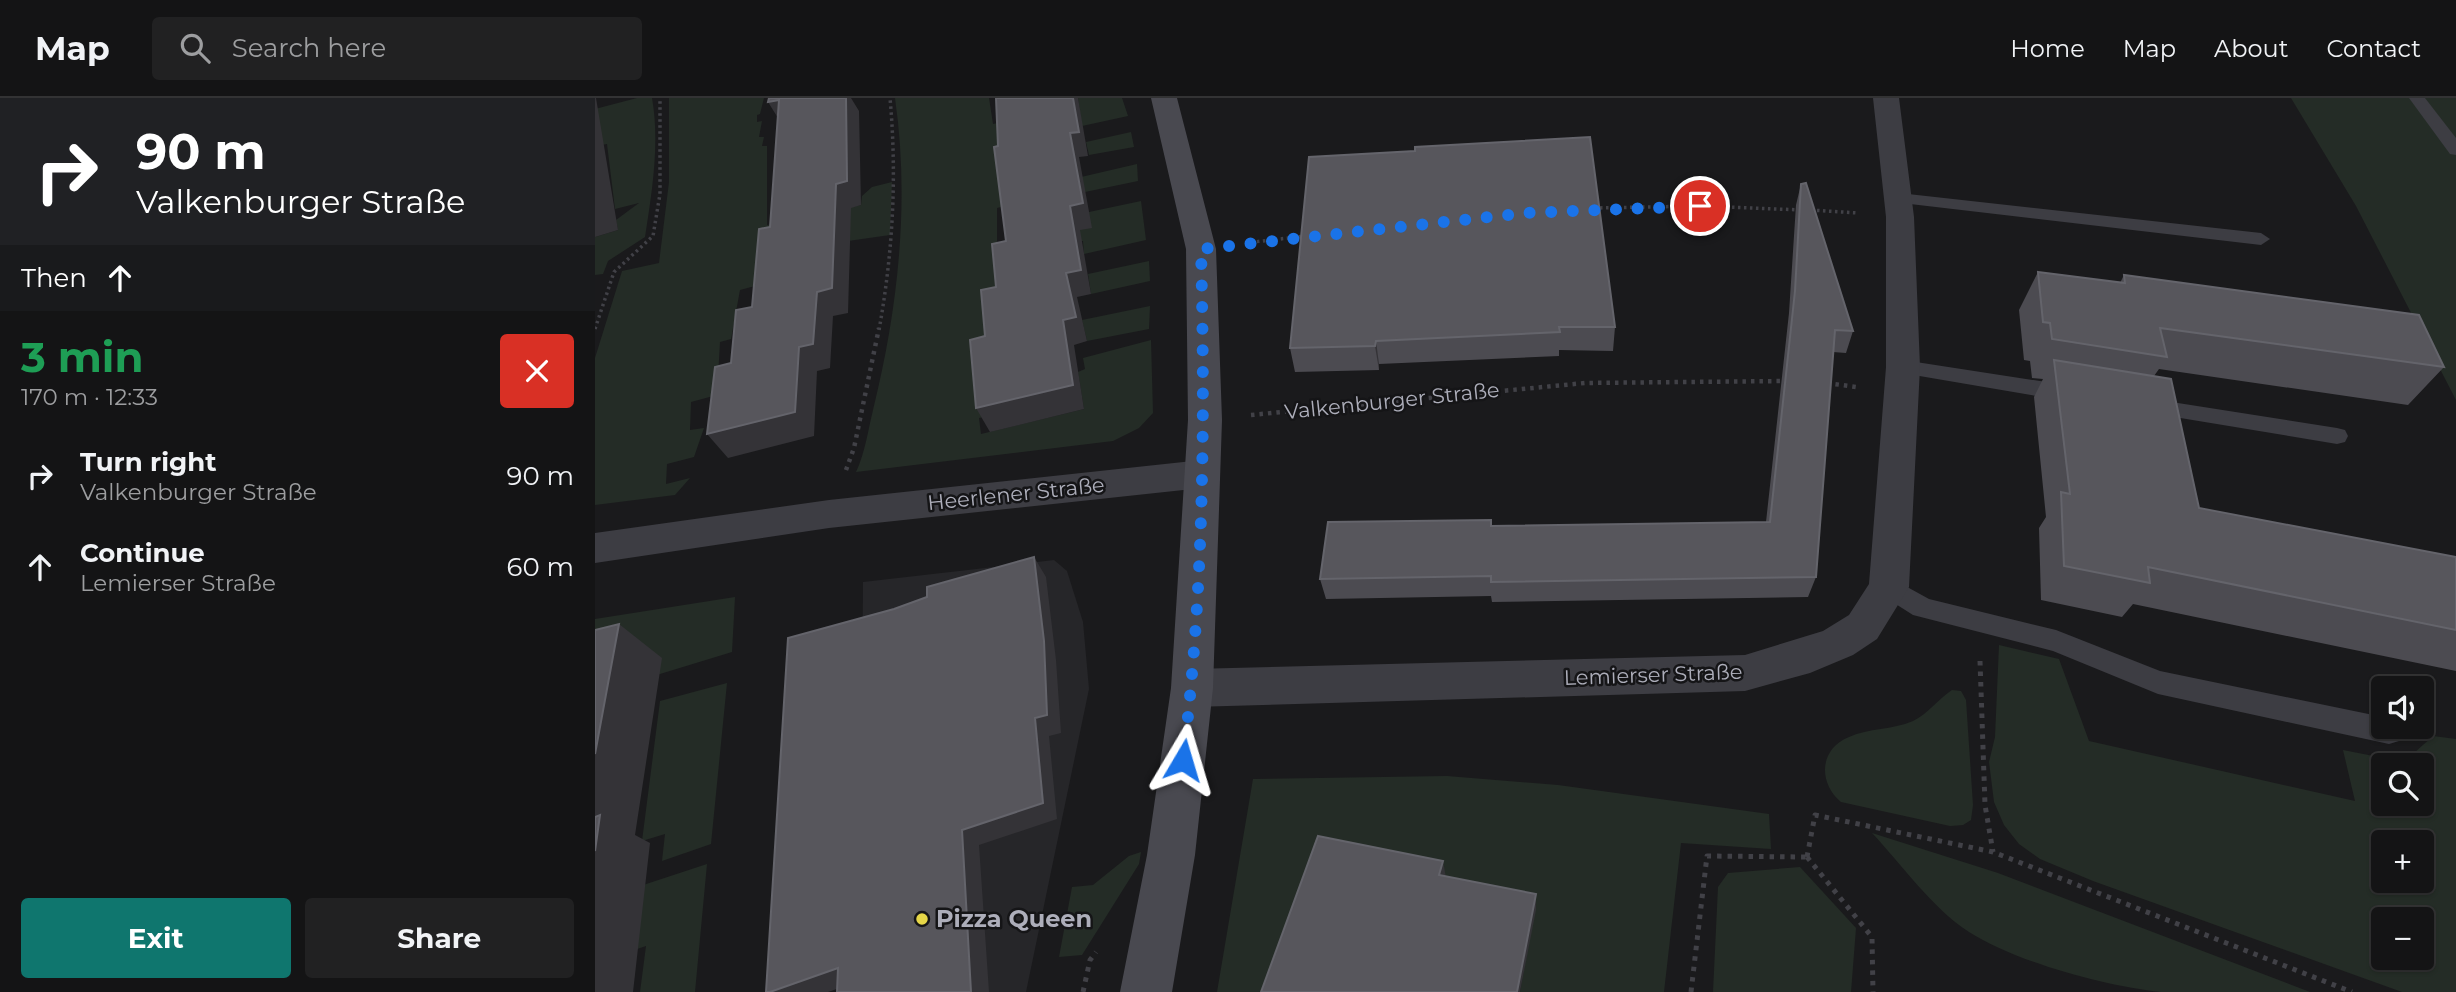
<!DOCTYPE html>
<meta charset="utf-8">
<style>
:root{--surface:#141415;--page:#212122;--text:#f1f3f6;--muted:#9d9ea0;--line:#333334;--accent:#0f766e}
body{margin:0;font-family:Montserrat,sans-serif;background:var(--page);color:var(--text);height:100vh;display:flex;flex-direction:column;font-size:26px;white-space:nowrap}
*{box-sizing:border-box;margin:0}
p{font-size:23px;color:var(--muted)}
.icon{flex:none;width:38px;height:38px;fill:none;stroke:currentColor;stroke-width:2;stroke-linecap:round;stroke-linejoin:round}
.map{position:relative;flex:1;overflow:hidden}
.sheet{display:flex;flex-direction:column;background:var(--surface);width:595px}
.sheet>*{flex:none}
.hud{background:#202124;color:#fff;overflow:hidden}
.tools{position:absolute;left:1776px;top:578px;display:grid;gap:14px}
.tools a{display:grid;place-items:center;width:63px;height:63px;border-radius:7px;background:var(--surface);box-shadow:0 2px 5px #0004,0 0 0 2px var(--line);font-size:35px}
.pin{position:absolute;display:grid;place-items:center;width:60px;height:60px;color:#fff;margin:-30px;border:4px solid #fff;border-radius:50%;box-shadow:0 2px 7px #0007}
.me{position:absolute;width:77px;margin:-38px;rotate:7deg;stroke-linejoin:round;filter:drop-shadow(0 0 5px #0008)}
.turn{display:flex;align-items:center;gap:24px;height:147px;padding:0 21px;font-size:32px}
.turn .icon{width:91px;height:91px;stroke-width:2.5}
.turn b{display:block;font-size:49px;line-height:60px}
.then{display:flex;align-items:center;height:66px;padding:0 21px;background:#0003;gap:14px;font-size:26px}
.round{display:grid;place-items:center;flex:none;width:74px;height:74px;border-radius:7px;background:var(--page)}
.summary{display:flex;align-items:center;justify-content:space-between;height:119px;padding:0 21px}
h1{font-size:42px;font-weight:700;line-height:52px;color:#1e9e55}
.button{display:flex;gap:14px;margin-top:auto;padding:14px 21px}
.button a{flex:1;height:80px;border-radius:7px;background:var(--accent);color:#fff;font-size:28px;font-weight:700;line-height:80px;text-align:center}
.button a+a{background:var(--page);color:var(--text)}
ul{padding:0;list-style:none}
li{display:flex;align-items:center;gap:21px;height:91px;padding:0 21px}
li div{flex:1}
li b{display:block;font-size:26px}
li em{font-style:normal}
header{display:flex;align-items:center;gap:42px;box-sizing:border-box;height:98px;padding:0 35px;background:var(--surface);border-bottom:2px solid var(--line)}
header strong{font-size:33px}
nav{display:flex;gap:38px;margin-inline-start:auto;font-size:24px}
.search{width:490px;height:63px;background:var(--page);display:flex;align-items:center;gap:18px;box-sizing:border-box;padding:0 24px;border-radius:7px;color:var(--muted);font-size:26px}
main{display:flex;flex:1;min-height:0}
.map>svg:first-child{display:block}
</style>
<header>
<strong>Map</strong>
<div class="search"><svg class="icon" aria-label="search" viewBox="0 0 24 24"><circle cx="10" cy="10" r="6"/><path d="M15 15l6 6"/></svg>Search here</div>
<nav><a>Home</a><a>Map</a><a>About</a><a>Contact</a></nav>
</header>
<main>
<section class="sheet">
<div class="hud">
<div class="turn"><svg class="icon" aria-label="right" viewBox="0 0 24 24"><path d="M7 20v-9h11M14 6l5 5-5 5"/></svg><div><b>90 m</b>Valkenburger Straße</div></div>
<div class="then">Then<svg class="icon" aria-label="ahead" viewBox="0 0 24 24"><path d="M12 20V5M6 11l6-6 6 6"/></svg></div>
</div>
<div class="summary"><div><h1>3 min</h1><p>170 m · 12:33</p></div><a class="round" style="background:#d93025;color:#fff"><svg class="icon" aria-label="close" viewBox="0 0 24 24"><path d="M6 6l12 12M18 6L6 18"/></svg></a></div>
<ul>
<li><svg class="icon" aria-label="right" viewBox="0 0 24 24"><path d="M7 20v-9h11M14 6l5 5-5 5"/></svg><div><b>Turn right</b><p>Valkenburger Straße</p></div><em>90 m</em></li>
<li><svg class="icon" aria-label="ahead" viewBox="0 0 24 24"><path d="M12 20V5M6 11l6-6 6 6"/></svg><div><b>Continue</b><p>Lemierser Straße</p></div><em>60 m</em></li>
</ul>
<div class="button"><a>Exit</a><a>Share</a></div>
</section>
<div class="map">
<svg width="1861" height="894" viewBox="0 0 1861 894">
<rect width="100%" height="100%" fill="#1a1a1c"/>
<!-- built -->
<polygon fill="#262629" points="459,462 472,473 488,524 494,591 431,894 265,894 268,484"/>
<!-- green -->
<g fill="#242c26" fill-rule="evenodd">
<path d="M 42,0 L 57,0 C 65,45 57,94 50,139 L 13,163 L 8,176 L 0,177 L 0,139 L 23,132 L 21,122 L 44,105 L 20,111 L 12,46 L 0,48 L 0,11 Z"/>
<polygon points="74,0 169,0 165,16 162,17 162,24 167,23 164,39 169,39 167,48 172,48 172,127 266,107 267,98 277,89 297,84 295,137 253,143 160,188 145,192 136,241 125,244 122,297 96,304 95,332 109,330 99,359 72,366 71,386 95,380 80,397 0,407 0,260 27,173 64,165 74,84"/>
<path d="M 300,0 L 394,0 L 398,26 L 425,20 L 414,107 L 402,110 L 402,148 L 431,142 L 393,318 L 384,320 L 386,336 L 489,311 L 483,274 L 490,271 L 488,260 L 556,242 L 558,315 L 544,330 L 518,343 L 261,374 C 270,355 273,332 278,312 C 303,211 315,104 300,0 Z"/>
<polygon points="483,0 527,0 533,18 487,28"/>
<polygon points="1696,0 1861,0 1861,302 1761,108"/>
<polygon points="536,34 539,49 494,57 491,44"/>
<polygon points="542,66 543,83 490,94 486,79"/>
<polygon points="546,103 551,142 489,156 488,143 474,145 470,135 494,114"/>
<polygon points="554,163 555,183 496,196 493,176"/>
<polygon points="555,208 554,231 492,243 487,222"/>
<polygon points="140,499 137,554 65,576 0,578 0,521"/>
<path d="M 1404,547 L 1464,561 L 1494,643 L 1760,703 L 1748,652 L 1809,664 L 1838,638 L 1861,641 L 1861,894 L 1807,894 L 1498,783 L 1445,761 L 1424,746 L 1409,727 L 1399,704 L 1394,664 L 1400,639 ZM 1788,667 L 1827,667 L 1827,705 L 1788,705 ZM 1788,744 L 1827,744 L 1827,782 L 1788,782 ZM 1788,821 L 1827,821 L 1827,859 L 1788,859 Z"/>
<polygon points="132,585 116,746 67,763 70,736 47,743 65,603"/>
<path d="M 1357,592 L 1366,593 L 1371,602 L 1378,707 L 1376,722 L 1368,727 L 1355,728 L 1246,704 C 1223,685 1224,651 1254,639 C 1274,630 1297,632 1318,623 C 1333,616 1343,601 1357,592 Z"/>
<polygon points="852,678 963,687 1174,716 1176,751 1086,745 1069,894 925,894 940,812 681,894 622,894 658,681"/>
<path d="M 1277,735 L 1403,775 L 1715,894 C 1666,894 1614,894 1566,894 C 1510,888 1421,864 1374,834 C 1337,810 1307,767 1277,735 Z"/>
<polygon points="546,754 544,766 487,857 464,859 477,789 498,787 534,758"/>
<polygon points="112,766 100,894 45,894 51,848 27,856 36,791"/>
<polygon points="1205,769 1261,830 1256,894 1118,894 1123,789 1133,775"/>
</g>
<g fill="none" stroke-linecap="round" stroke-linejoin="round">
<!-- path-far2 -->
<g stroke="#414147" stroke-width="3.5" stroke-dasharray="2.5 3.5" stroke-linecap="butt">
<polyline points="999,110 1105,108 1207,112"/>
<polyline points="1216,112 1263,115"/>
<polyline points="650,145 711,138"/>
<polyline points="0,231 19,174 58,138 65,96 65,0"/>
<path d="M 284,232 C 298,154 302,78 295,0"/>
</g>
<!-- path-far1 -->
<g stroke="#414147" stroke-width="4.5" stroke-dasharray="3.5 5" stroke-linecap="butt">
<polyline points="1232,285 1261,289"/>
<polyline points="656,317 990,285 1192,283"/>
<polyline points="251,372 259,350 284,230"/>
</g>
<!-- path -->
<g stroke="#414147" stroke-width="5" stroke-dasharray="4.5 6" stroke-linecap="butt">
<polyline points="1385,563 1390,707 1398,754"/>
<polyline points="1212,759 1220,717 1398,754 1757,894"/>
<polyline points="1212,759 1277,839 1278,894"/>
<polyline points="488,894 495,862 501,854"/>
<polyline points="1096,894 1112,758 1212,759"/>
</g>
<!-- lane -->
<g fill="#3d3d43" fill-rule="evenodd">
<polygon points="1814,0 1830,0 1861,40 1861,57 1855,56"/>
<polygon points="1304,95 1666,135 1675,141 1666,147 1298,104 1295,100"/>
<polygon points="1308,262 1477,288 1485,291 1488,296 1485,301 1477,304 1301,274 1297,269 1301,264"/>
<polygon points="1551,300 1742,330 1750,332 1753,338 1750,344 1742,346 1543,313 1540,308 1543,303"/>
<polygon points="1294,479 1334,501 1461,532 1565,573 1788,619 1788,628 1828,628 1824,637 1794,646 1563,596 1458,553 1318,517 1285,496 1281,489 1285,482"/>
</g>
<!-- street -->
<g fill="#3d3d43" fill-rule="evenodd">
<polygon points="1278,0 1304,0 1319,119 1325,269 1314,489 1282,541 1258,557 1215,575 1150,593 597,609 582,603 576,590 582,577 597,571 1150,557 1228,533 1254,517 1274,486 1291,269 1291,119"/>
<polygon points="607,362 620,366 625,376 620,386 607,390 234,430 0,465 0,435 234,402"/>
</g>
<!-- secondary -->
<polygon fill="#494950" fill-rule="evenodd" points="556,0 582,0 621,151 627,322 618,590 600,757 577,894 525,894 552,757 576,590 593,322 591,151"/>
</g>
<!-- wall -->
<g fill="#4c4b51">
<polygon points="714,59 1020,229 1018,253 964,252 964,258 784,266 784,272 700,274 695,250"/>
<polygon points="1206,86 1258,233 1251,255 1238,254 1221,479 1213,499 897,504 896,498 731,501 725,481 896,428 1171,424 1194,215 1201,107"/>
<polygon points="1443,174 1525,185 1529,177 1849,269 1813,307 1564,271 1559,278 1604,410 1861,459 1861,573 1538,506 1527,519 1446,502 1444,430 1451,419 1439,299 1448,281 1437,280 1435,263 1429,262 1424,212"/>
</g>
<!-- shaded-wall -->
<g fill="#343337">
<polygon points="0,0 1,0 23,132 0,139"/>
<polygon points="243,0 256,0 264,13 266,107 256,110 253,215 238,218 235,270 222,273 219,338 133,360 112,336 204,249 222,194"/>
<polygon points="478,0 483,0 493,58 484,59 497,130 485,132 496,196 482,199 492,243 479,247 489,311 395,334 381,310 468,222 475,108 475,35"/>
<polygon points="184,2 188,28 173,4"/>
<polygon points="781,243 784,266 784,272 780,248"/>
<polygon points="439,459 451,479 461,562 466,635 454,638 462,721 384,747 394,894 376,894 367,732 440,620"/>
<polygon points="24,526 67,560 40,737 55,745 38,894 0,894 0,656"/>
<polygon points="848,763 851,780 844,777"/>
<polygon points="941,796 941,812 925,894 922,894"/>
<polygon points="243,870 265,883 233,894 175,894"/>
</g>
<!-- building -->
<g fill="#57565c" stroke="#64646b" stroke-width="2">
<polygon points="174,0 251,0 252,83 241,86 237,190 222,194 218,246 204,249 200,314 112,336 120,269 136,265 141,212 157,209 164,131 175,129 184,2 173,4"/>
<polygon points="401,0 478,0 484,34 475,35 488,105 475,108 486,172 471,175 481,219 468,222 478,287 381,310 375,242 390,238 386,192 401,189 397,146 411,143 399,49 403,48"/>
<polygon points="995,39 1020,229 964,229 965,234 781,243 780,248 695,250 714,59 820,53 820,49"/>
<polygon points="1211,85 1258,233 1240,232 1221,479 896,484 896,478 725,481 733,424 896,422 896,428 1175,424 1200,193 1206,86"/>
<polygon points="1443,174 1530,185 1529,177 1824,217 1849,269 1565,230 1572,259 1457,241 1455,225 1448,224"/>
<polygon points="1459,262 1576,281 1604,410 1861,459 1861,532 1553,469 1555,485 1469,468 1466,394 1475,396"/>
<polygon points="439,459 449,543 452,617 440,620 448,705 367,732 376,894 242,894 243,870 175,894 171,894 193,540 299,511 332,499 332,489"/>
<polygon points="24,526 0,656 0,532"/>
<polygon points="5,717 0,753 0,719"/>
<polygon points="723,738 848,763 844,777 941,796 922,894 666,894"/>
</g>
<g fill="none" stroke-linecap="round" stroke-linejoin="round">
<!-- route -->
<path stroke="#1a73e8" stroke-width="12" stroke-dasharray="0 21.6" d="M 588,662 C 609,493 610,321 606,151 L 931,115 L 1105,108"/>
</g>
<!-- markers -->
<circle fill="#e6d648" stroke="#151517" stroke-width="2.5" cx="327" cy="821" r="7"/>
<g text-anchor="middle" stroke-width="5" stroke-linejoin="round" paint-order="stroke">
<!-- street labels -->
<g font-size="21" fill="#adaeba" stroke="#151517">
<text transform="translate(797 303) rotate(-6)" y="7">Valkenburger Straße</text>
<text transform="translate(421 396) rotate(-6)" y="7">Heerlener Straße</text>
<text transform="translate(1058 577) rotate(-2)" y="7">Lemierser Straße</text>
</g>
<!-- near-poi labels -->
<g font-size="24" font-weight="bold" fill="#adaeba" stroke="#151517" text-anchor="start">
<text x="341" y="829">Pizza Queen</text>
</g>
</g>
</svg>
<div class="tools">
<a><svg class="icon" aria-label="sound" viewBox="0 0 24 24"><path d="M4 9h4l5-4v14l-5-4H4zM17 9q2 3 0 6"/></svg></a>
<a><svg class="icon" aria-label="search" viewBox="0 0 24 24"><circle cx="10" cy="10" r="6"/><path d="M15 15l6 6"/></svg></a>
<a>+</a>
<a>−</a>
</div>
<div class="pin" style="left:1105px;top:108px;background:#d93025"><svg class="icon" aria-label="arrive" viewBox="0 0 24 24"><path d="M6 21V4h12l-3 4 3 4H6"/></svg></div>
<svg class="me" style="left:588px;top:662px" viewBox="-20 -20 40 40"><path d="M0-17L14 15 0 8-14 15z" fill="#1a73e8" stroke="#fff" stroke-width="4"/></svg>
</div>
</main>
